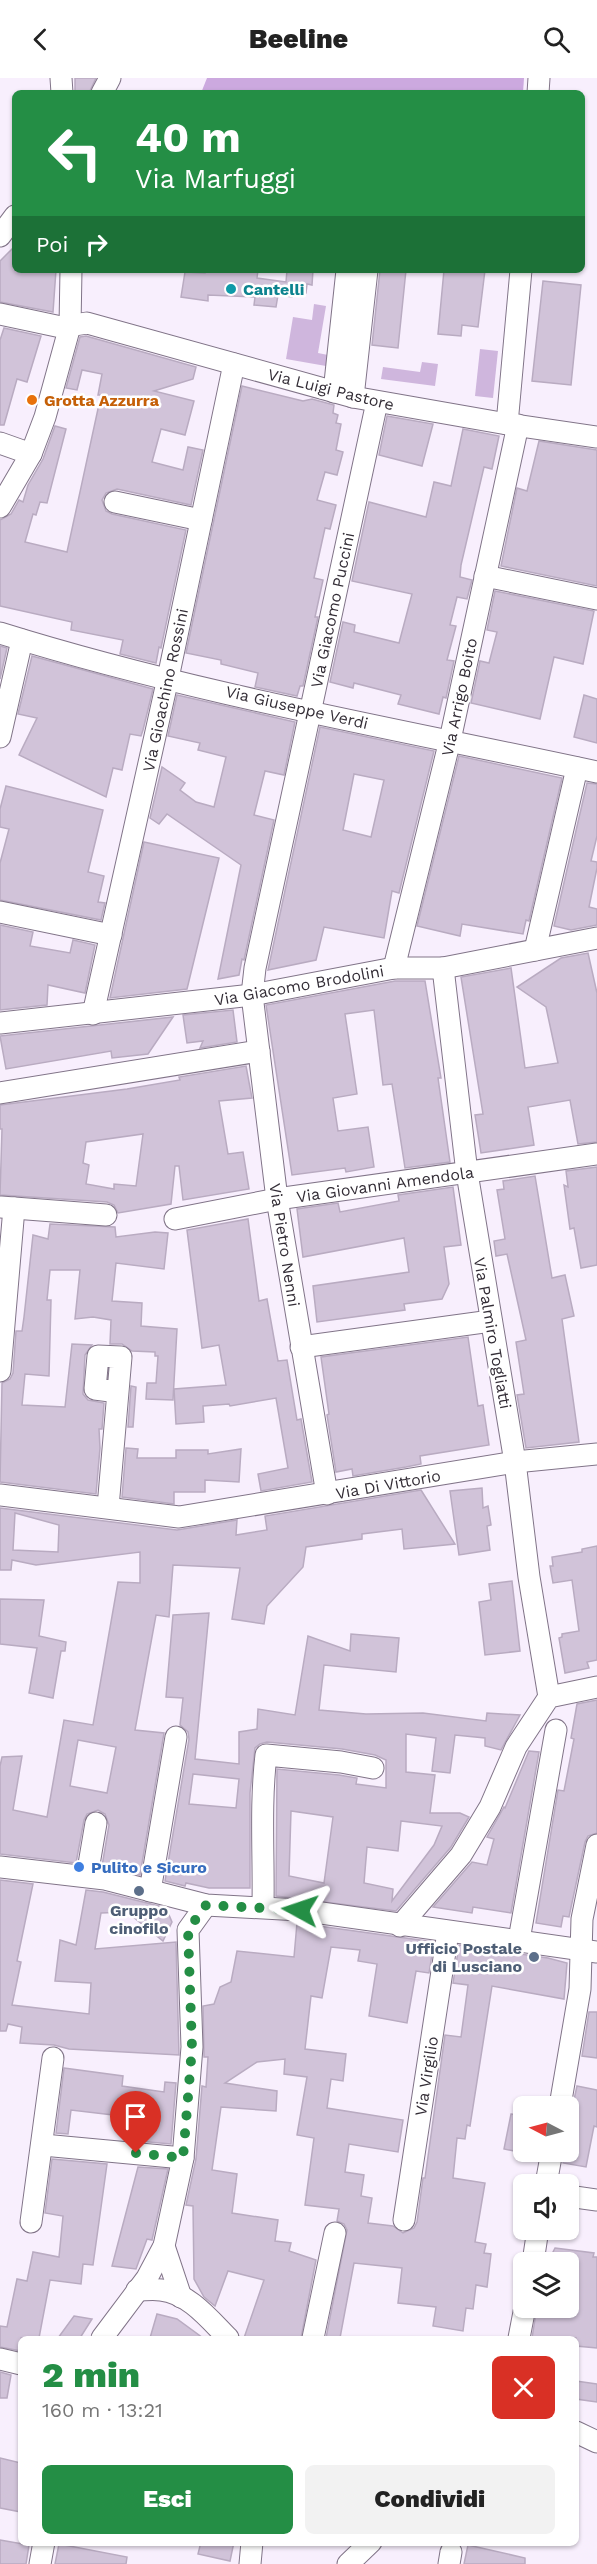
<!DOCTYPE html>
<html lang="it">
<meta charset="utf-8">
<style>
:root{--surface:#fff;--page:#f2f2f2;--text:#222;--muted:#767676;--accent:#248e45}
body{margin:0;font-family:"Work Sans",sans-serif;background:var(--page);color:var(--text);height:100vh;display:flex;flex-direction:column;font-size:22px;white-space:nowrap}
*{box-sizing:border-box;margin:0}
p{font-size:20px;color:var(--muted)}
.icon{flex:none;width:33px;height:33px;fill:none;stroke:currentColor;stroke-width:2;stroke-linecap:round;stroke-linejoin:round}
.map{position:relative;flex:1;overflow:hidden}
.panel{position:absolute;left:18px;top:2258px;width:561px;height:210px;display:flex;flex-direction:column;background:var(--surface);border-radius:9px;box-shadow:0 2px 4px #0004}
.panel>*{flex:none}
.banner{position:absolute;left:12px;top:12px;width:573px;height:183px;border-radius:9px;box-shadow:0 2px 4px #0004;background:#248e45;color:#fff;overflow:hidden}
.needle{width:39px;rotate:276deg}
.controls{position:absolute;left:513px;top:2018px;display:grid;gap:12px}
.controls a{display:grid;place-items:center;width:66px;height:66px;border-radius:9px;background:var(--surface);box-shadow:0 2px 4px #0004;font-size:30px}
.pin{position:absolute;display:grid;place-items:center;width:51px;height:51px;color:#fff;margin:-62px -26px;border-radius:50% 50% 50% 0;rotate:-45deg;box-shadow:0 0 6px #0007}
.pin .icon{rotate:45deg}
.me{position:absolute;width:66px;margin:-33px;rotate:275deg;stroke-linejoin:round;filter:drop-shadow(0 0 4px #0008)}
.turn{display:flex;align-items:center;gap:21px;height:126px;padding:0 24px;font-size:27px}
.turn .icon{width:78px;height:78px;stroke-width:2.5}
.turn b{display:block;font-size:42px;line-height:51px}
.then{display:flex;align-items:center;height:57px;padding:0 24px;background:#0003;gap:12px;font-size:22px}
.round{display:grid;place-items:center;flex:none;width:63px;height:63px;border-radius:9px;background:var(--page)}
.headline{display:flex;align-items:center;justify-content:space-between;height:102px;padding:0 24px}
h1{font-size:36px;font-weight:800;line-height:45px;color:var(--accent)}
.action{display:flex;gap:12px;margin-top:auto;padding:12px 24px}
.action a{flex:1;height:69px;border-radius:9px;background:var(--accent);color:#fff;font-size:24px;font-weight:800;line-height:69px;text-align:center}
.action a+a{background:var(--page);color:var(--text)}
header{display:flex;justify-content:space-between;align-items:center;height:78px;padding:0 24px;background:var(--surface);font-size:27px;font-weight:800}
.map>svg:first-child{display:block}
</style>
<header><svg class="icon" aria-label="back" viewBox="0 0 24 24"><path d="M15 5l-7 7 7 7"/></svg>Beeline<svg class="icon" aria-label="search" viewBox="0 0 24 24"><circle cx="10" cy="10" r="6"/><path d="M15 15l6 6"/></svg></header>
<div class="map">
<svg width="597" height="2486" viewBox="0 0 597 2486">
<rect width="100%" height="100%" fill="#f8effd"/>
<!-- green -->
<g fill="#cfb6dd">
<polygon points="314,226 326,228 318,275 328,277 326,288 286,281 293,239 312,242"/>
<polygon points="480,271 498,273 493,320 475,318"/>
<polygon points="422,284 438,286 435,308 381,301 383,289 420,294"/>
</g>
<!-- forest -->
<polygon fill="#cca9df" points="207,0 524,0 523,15 201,15"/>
<!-- building -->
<g fill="#d1c3d9" stroke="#b9abc1" stroke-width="1.5" fill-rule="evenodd">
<polygon points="75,0 96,0 89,15 75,15"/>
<polygon points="15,168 15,192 56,192 53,234 0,224 0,183"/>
<polygon points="205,192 258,192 257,200 286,204 287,192 313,192 312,207 307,206 306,215 292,213 292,219 278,217 276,229 254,227 255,219 208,217 208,223 181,219 185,194 205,195"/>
<polygon points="380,192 406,192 398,270 372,267"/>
<polygon points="444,192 485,192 478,249 462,247 461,258 438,256"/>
<polygon points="543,203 581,207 571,307 532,303"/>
<polygon points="4,250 41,258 27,304 17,301 4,347 0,347 0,262"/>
<polygon points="86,258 196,289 193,301 154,313 194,323 185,357 161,351 152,384 183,392 188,369 203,372 191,427 117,411 106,415 102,422 106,433 112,436 186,452 161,570 159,569 156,585 120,576 123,562 71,552 72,544 0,528 0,442 11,436 19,422 23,424 28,407 43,381 55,348 66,351 47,425 40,424 36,437 33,436 25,464 67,474 101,317 98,317 102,296 82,292 77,312 66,310 80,259"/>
<polygon points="242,308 303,323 312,321 334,327 333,335 338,337 336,345 341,346 336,372 343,374 337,397 325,394 317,422 336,427 330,451 325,450 314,500 323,502 315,539 318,539 303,608 300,608 297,618 255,609 258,595 221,586 221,582 186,575"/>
<polygon points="387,338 433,346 422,388 379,377"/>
<polygon points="463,351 499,358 492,391 484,389 461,487 460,499 472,502 467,521 457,519 450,547 456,548 447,582 454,583 446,620 443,619 439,636 398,626 401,617 354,605 353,610 330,604 343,544 355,547 354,554 399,565 412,516 352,503 369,424 426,439 434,404 451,408"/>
<polygon points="539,363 597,372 597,508 501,488 517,410 527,413"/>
<polygon points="495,513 594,533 583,586 554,579 540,641 471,625 480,583 489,585 497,554 487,552"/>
<polygon points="0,568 7,570 0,601"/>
<polygon points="32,578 153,611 143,652 141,658 130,656 122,692 113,690 106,719 19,677 37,640 18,636"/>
<polygon points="177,617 295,644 284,697 265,693 254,737 274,742 244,882 242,881 239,897 218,901 241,787 167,736 159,746 150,740 162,689 185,705 180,712 196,724 214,729 226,679 198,672 200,665 168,658"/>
<polygon points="584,617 597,621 597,665 574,659"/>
<path d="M 320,649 L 434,673 L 399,815 L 392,813 L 384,860 L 324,849 L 316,882 L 268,892 ZM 354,696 L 384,702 L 371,759 L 343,752 Z"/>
<polygon points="459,678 562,700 529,843 526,842 523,856 462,846 460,858 417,848"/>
<polygon points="587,705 597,706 597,758 591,783 597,784 597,790 589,829 597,831 597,847 571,852 554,848"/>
<polygon points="6,708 103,732 88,794 104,798 98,824 105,825 101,842 0,822 0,785 9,751 0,749 0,731"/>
<polygon points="144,764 219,780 187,911 110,920"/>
<polygon points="0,847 33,854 30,868 70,875 73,862 95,867 85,915 48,907 47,927 0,932"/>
<polygon points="588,875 597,915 597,1064 578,1066 570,1022 528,1029 534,1067 481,1075 475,1037 483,1036 461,899 511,890 525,990 558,985 546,929 517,909 561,880"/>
<polygon points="395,903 425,903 441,1000 438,1000 450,1084 405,1090 392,1006 383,1007 374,932 345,936 357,1016 333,1020 338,1053 368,1049 374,1089 346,1094 345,1090 292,1097 266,927"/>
<polygon points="233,932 237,964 200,970 203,963 187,965 183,937"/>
<polygon points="173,939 148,976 112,980 111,973 6,991 0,958"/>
<path d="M 246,988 L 252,1020 L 219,1023 L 228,1076 L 243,1074 L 249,1111 L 183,1122 L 179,1088 L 175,1088 L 171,1126 L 118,1135 L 114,1127 L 107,1124 L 0,1117 L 2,1051 L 0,1051 L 0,1027 L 127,1011 L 180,1002 L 179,999 ZM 143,1056 L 136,1108 L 114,1106 L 114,1111 L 86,1106 L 89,1087 L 83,1085 L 86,1064 Z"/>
<polygon points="597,1089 597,1187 581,1190 574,1150 570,1151 564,1107 568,1109 566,1093"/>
<polygon points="535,1098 552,1200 565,1197 574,1238 562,1241 579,1364 526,1370 517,1317 524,1316 516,1264 526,1262 507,1176 496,1178 494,1163 505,1161 497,1112 504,1111 503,1103"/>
<polygon points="453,1109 461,1167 444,1169 449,1206 442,1221 404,1226 405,1232 317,1244 313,1208 409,1194 404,1160 303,1179 297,1131 338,1125 340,1134 399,1123 398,1117"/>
<polygon points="248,1141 259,1223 267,1221 278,1283 287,1282 297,1342 301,1341 312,1404 261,1413 258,1396 288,1390 276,1320 230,1328 229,1326 203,1328 204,1344 176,1346 174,1311 226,1307 219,1267 202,1270 187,1152"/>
<polygon points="50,1146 115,1149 116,1159 155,1154 168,1155 164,1191 116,1185 112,1223 142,1225 141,1248 177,1251 173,1322 146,1321 147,1305 156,1305 158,1278 155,1278 155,1274 132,1273 122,1266 110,1266 111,1242 93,1239 75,1241 80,1192 50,1192 47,1222 51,1222 49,1298 25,1296 22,1327 65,1329 72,1266 92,1267 85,1277 83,1316 88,1322 104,1325 102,1351 99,1351 100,1370 96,1416 0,1404 2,1305 10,1301 13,1295 16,1253 22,1253 24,1239 33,1157 48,1161"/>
<polygon points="468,1259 478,1328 483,1327 489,1367 420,1378 421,1386 406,1389 353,1398 352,1391 336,1394 327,1337 329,1336 321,1279"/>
<polygon points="131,1308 136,1309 133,1349 128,1349"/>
<polygon points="126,1370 138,1371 137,1380 176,1380 176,1372 208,1372 208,1376 241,1371 239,1404 205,1402 205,1414 174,1414 174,1426 122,1419"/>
<polygon points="482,1410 483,1430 488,1428 491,1447 487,1448 490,1472 459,1477 450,1413"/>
<path d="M 421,1412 L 455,1466 L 404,1471 L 402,1451 L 362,1456 L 362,1461 L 306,1469 L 303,1489 L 267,1528 L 264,1546 L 232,1541 L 240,1490 L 173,1487 L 169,1539 L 156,1537 L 135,1652 L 164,1655 L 140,1797 L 102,1788 L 109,1747 L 105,1736 L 98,1732 L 87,1736 L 84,1742 L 76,1785 L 0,1776 L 0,1688 L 2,1679 L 22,1678 L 13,1732 L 47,1739 L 64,1642 L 93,1647 L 118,1504 L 140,1505 L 140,1474 L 36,1487 L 12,1482 L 11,1492 L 0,1492 L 0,1430 L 177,1452 L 237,1442 L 236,1457 L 267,1452 L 265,1438 ZM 15,1435 L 59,1447 L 58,1474 L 13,1472 ZM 78,1662 L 116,1669 L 107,1715 L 70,1708 Z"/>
<polygon points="597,1468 597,1582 587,1584 589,1590 565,1595 559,1560 562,1559 562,1556 579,1553 572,1502 553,1505 550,1488 553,1488 552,1479 582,1474 582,1471"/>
<polygon points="512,1503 520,1573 485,1577 479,1524 491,1522 489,1506"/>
<polygon points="0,1521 44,1522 39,1558 66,1564 65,1573 61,1573 53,1620 29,1615 37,1570 0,1566"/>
<path d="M 209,1535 L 195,1681 L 239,1686 L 239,1654 L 257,1651 L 258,1631 L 295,1637 L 308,1558 L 350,1573 L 351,1556 L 399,1560 L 396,1594 L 324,1587 L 319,1632 L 366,1636 L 423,1635 L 486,1643 L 487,1635 L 520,1637 L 501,1672 L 485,1668 L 485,1660 L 455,1657 L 450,1695 L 432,1693 L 436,1660 L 406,1656 L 406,1694 L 435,1697 L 430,1735 L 460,1735 L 469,1739 L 451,1769 L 396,1833 L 276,1818 L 277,1691 L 339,1697 L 357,1700 L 356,1706 L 386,1710 L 386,1682 L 375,1677 L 342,1671 L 267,1664 L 260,1666 L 255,1670 L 250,1715 L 250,1810 L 209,1810 L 186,1805 L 185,1808 L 165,1803 L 189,1661 L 188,1654 L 180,1647 L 183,1620 L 166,1619 L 173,1537 ZM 193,1696 L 239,1701 L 236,1730 L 189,1726 ZM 291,1733 L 333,1739 L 324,1805 L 289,1798 ZM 401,1743 L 442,1748 L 434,1767 L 392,1823 L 393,1811 L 364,1805 L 367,1769 L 398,1773 Z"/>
<polygon points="597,1622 597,1755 588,1758 585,1764 569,1839 563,1838 561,1849 536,1845 558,1712 564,1713 574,1661 571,1660 577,1626"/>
<polygon points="529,1673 539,1674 511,1835 473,1829 472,1835 433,1829 472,1784 487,1787 494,1761 487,1759 504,1729 505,1730"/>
<polygon points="0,1802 33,1806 17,1883 21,1884 12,1927 89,1936 91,1905 55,1903 60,1862 76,1867 86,1812 103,1814 159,1828 169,1837 172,1844 163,1863 127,1834 101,1835 95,1871 176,1864 179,1977 69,1971 54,1967 20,1965 22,1949 8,1946 6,1953 0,1953"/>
<polygon points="297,1845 434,1864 429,1895 416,1893 407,1945 369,1938 377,1886 358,1883 360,1872 331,1869 322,1920 311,1918 305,1971 346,1976 343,2003 331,2001 327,2030 403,2042 398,2074 349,2066 345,2094 364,2097 361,2118 372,2120 368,2145 393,2148 403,2155 414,2150 417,2144 423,2100 425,2100 445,1957 461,1959 468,1907 453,1905 459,1867 548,1880 567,1885 564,1921 492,1908 470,2048 467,2047 465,2061 457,2060 453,2100 485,2105 475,2164 486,2166 484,2175 491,2176 487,2209 476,2207 473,2231 466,2230 463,2253 433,2248 436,2229 398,2225 402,2190 354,2185 340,2260 326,2260 347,2152 344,2146 337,2143 339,2131 305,2127 314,2060 297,2057 307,1999 284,1996 285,1981 257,1984 225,2005 277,2013 276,2033 221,2029 212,2092 237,2096 232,2135 278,2142 275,2163 291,2165 289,2173 316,2182 301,2260 244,2260 264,2202 228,2193 215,2228 204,2219 194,2201 193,2128 186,2127 196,2081 202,2008 206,2009 208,1979 204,1979 203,1928 214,1926 220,1909 231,1904 237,1873 294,1879"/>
<polygon points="589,1934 597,1934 597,1980 582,1978"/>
<polygon points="64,1990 123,1998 122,2008 164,2014 165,2004 176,2005 171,2066 127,2062 130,2039 71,2032 68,2056 56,2055"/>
<polygon points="577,2008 597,2012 597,2049 594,2048 586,2089 563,2085 564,2073 568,2073 568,2037 572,2031"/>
<polygon points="511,2036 524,2038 524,2075 504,2071"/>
<polygon points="52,2081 107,2086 93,2187 83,2186 81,2206 50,2202 39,2260 21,2260 21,2273 0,2269 0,2248 7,2249 17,2201 27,2203 33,2174 59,2179 63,2138 45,2135"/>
<polygon points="138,2089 168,2091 152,2162 147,2161 136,2191 112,2188"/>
<polygon points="555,2170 594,2175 593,2179 597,2179 597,2270 576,2268 576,2260 532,2260 537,2229 568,2229 568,2184 548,2184"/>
<polygon points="157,2236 177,2241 203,2260 150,2260"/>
<polygon points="74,2238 92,2241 80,2260 58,2260"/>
<polygon points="0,2294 11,2297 7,2320 0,2320"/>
<polygon points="576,2303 597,2306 597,2324 576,2321"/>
<polygon points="0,2380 21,2385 21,2434 0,2430"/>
<polygon points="0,2462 29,2467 26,2486 0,2486"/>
<polygon points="201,2464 234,2464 230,2483 198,2476"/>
<polygon points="59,2466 127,2479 126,2486 55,2486"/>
<polygon points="468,2467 525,2480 525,2486 464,2486"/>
</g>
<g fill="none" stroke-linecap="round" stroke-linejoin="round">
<!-- minor casing -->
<g stroke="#817488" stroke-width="23">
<g id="minor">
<polyline points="61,0 62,15"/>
<polyline points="102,15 110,0"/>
<polyline points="538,15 539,0"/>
<polyline points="0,158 15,138"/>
<polyline points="0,236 61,249 87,245 353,319 507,346 597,359"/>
<polyline points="334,314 347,192"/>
<polyline points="353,319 367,192"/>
<polyline points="507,346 521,192"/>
<polyline points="0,365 31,376"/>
<polyline points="115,424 201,442"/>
<polyline points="0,429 31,376 45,339 70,248 71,192"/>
<polyline points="485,498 597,521"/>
<path d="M 0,555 C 195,616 398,651 597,694"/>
<polyline points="0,659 22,562"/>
<polyline points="0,834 111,857"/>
<polyline points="535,872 577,690"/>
<polyline points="394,890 450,662 518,347"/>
<polyline points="443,890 467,1095 515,1384 529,1499 549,1619"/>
<polyline points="93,936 168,600 234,286"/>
<polyline points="0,945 252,917 394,890 443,890 597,860"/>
<polyline points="0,1015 259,973"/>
<polyline points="1,1129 106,1137"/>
<polyline points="175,1141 277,1121 597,1076"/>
<polyline points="301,1269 491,1243"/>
<polyline points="0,1293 14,1130"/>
<polyline points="327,1416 277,1121 252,917 255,890 377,324"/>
<polyline points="0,1417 179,1439 515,1384 597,1376"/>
<polyline points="108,1429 121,1279 98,1278 95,1311 118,1314"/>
<polyline points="0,1789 105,1801 206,1827 300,1832 597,1874"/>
<polyline points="87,1798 96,1745"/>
<polyline points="150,1813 176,1659"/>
<path d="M 263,1829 C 264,1778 260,1728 266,1677 L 341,1684 L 373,1690"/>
<polyline points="400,1848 461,1777 490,1729 516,1669 549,1619 597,1609"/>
<polyline points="519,1862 556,1652"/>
<polyline points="560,2028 580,1911 582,1841 597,1767"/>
<polyline points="43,2067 183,2080"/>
<polyline points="546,2106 552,2073"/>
<polyline points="568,2118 597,2122"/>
<polyline points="404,2142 448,1854"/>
<polyline points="31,2144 53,1980"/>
<polyline points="164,2168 181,2219"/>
<polyline points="533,2184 538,2151"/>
<path d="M 137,2212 C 145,2212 153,2211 161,2212 C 189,2215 210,2242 228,2260"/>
<polyline points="102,2260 147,2200 164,2168 183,2080 192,1969 188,1852 206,1827"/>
<polyline points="313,2260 335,2155"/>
<polyline points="519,2260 525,2229"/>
<polyline points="0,2281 21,2286"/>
<polyline points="576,2354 597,2364"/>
<polyline points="40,2486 44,2464"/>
<polyline points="250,2486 252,2464"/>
<polyline points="348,2486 371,2464"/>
<polyline points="449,2486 451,2474"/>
</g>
</g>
<!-- minor -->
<use href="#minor" stroke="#fff" stroke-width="21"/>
</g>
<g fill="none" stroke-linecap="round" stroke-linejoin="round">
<!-- route -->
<polyline stroke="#248e45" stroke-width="10" stroke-dasharray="0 18" points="136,2075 183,2080 192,1970 188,1852 206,1827 300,1832"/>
</g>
<!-- markers -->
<circle fill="#0f9aa8" stroke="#fff" stroke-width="2" cx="231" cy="211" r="6"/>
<circle fill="#e8710a" stroke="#fff" stroke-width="2" cx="32" cy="322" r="6"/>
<circle fill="#3f7fe0" stroke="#fff" stroke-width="2" cx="79" cy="1789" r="6"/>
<g fill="#5c6f8a" stroke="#fff" stroke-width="2">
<circle cx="139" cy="1813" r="6"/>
<circle cx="534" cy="1879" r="6"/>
</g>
<g text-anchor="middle" stroke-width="5" stroke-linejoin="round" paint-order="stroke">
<!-- culture labels -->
<g font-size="16" font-weight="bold" fill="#0d838f" stroke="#fff" text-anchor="start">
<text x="243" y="217">Cantelli</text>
</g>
<!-- street labels -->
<g font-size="16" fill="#332d36" stroke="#fff">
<text transform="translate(331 311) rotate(14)" y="6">Via Luigi Pastore</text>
<text transform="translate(332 532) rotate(-78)" y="6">Via Giacomo Puccini</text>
<text transform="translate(165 612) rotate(-78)" y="6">Via Gioachino Rossini</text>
<text transform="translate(459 619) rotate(-78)" y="6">Via Arrigo Boito</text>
<text transform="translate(297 629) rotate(13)" y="6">Via Giuseppe Verdi</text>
<text transform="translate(299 907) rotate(-10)" y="6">Via Giacomo Brodolini</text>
<text transform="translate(385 1106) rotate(-8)" y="6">Via Giovanni Amendola</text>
<text transform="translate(285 1167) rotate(81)" y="6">Via Pietro Nenni</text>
<text transform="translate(493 1255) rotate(80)" y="6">Via Palmiro Togliatti</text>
<text transform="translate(388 1406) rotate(-10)" y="6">Via Di Vittorio</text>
<text transform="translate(426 1998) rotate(-81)" y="6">Via Virgilio</text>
</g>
<!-- food labels -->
<g font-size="16" font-weight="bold" fill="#c56008" stroke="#fff" text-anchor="start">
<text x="44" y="328">Grotta Azzurra</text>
</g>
<!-- shop labels -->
<g font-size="16" font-weight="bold" fill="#366cbe" stroke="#fff" text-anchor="start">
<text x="91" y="1795">Pulito e Sicuro</text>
</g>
<!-- service labels -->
<g font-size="16" font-weight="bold" fill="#4e5e75" stroke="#fff">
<text x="139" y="1838">Gruppo<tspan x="139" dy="18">cinofilo</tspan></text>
<text x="522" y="1876" text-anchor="end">Ufficio Postale<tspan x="522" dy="18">di Lusciano</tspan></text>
</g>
</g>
</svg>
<div class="controls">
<a><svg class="needle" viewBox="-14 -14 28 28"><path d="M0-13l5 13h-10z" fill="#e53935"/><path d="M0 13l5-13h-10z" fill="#767676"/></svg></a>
<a><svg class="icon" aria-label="sound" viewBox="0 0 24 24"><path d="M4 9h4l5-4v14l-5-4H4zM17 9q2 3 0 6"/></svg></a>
<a><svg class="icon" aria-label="layers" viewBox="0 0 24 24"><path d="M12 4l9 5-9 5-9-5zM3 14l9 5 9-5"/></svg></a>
</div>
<div class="pin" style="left:136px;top:2075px;background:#d93025"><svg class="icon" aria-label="arrive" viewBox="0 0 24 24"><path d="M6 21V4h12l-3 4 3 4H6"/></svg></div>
<svg class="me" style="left:300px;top:1832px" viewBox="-20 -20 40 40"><path d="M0-17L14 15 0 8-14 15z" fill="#248e45" stroke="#fff" stroke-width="4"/></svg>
<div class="banner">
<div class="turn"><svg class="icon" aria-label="left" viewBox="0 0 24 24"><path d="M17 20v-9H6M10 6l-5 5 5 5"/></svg><div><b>40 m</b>Via Marfuggi</div></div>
<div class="then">Poi<svg class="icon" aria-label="right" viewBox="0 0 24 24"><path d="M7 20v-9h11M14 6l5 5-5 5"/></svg></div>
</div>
<section class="panel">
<div class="headline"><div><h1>2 min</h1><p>160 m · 13:21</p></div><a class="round" style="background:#d93025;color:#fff"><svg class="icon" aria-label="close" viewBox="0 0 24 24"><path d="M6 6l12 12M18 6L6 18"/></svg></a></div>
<div class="action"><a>Esci</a><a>Condividi</a></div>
</section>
</div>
